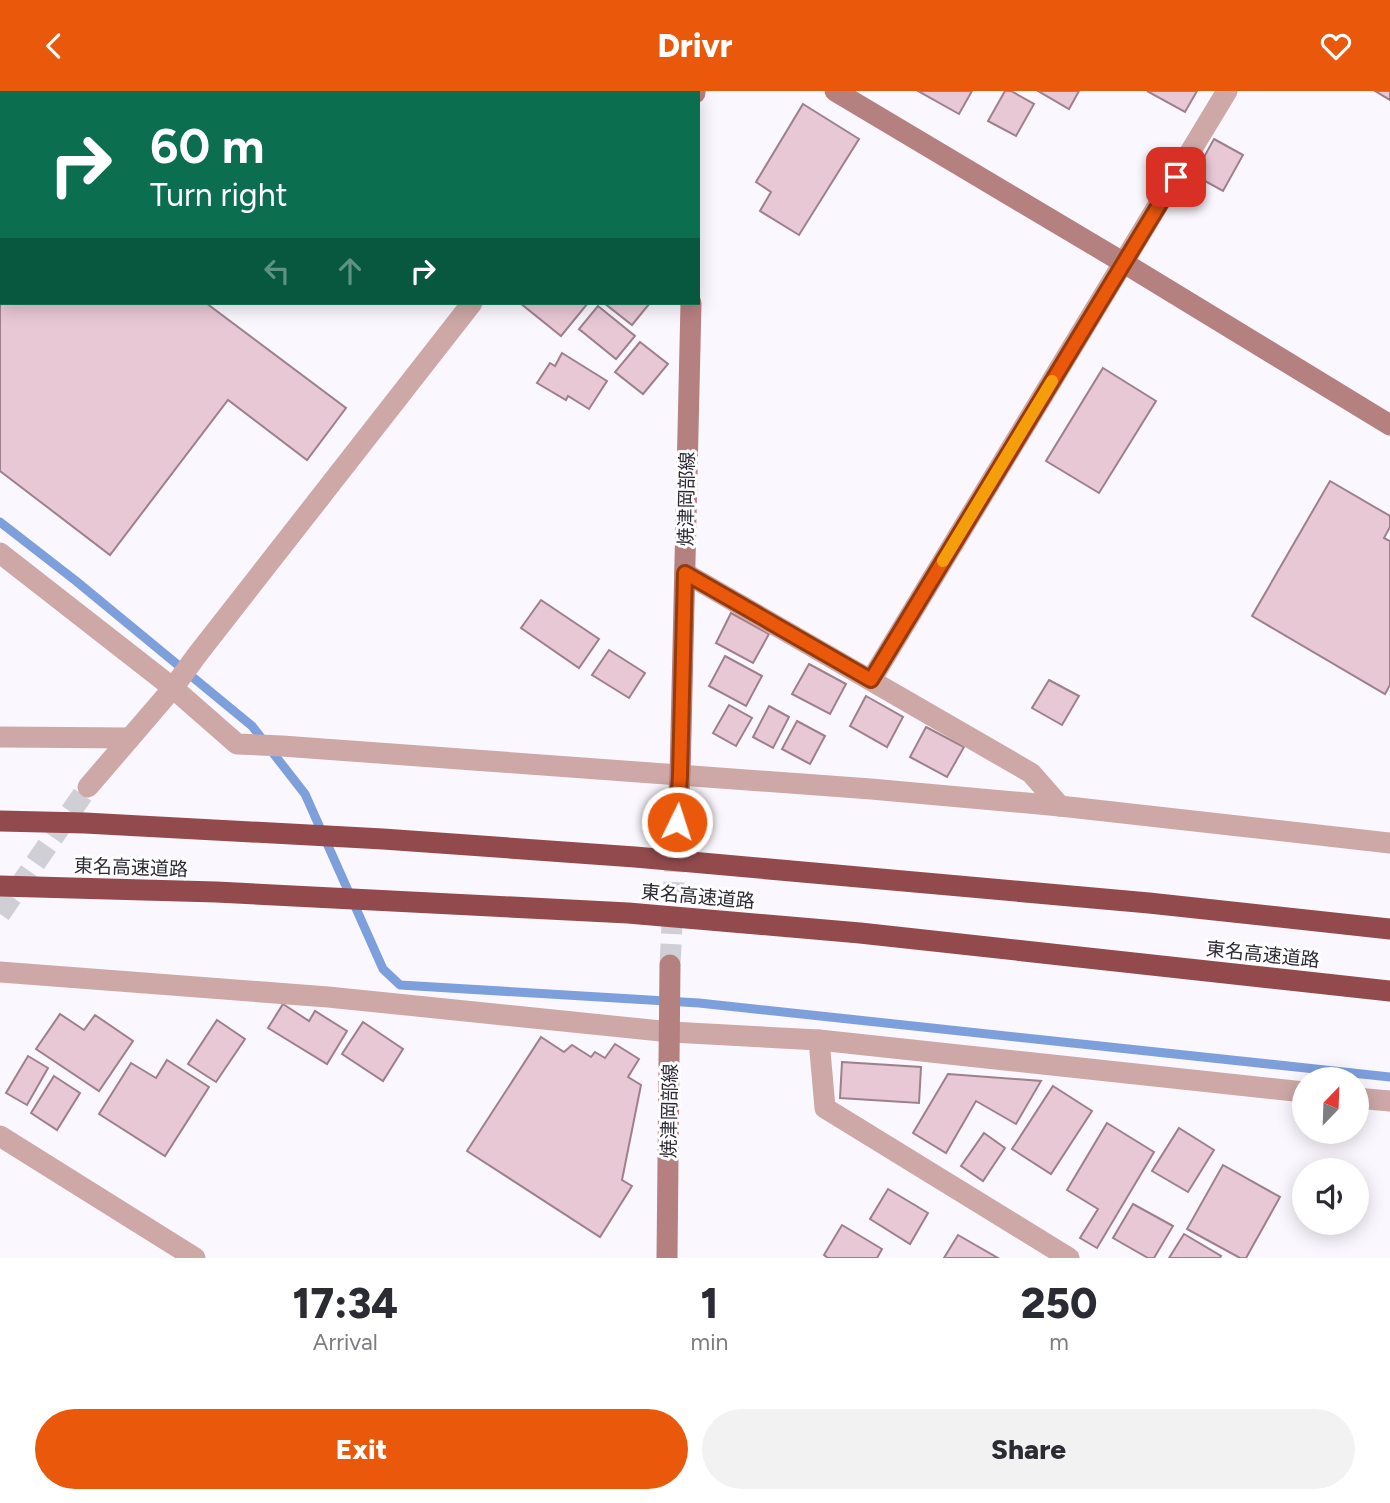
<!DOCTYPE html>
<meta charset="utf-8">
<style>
:root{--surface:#fff;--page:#f2f2f3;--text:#2b2b33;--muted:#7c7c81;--accent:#ea580c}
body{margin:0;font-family:Figtree,"Noto Sans JP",sans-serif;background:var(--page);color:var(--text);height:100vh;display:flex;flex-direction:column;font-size:26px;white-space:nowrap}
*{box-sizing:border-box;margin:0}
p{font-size:23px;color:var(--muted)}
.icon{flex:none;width:38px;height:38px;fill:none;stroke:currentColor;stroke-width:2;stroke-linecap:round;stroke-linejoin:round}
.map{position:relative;height:1167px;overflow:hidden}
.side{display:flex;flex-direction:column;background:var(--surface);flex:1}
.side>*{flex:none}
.guide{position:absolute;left:0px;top:0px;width:700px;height:214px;box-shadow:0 4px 18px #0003;background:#0b6e4f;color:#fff;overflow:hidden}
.needle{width:46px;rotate:23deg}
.controls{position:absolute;left:1292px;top:976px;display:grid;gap:14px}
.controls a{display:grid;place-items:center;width:77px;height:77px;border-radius:50%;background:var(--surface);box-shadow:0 4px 18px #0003;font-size:35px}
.pin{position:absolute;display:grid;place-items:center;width:60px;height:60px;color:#fff;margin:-30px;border-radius:14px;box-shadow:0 4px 10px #0006}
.me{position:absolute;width:77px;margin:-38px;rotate:4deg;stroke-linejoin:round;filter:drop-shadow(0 0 5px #0008)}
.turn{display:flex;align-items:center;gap:24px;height:147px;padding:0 35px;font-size:32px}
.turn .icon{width:91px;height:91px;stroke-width:2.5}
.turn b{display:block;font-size:49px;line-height:60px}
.lanes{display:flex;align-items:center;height:66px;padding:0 35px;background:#0003;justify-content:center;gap:35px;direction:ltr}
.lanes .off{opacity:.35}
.eta{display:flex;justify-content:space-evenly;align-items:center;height:119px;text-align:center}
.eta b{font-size:42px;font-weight:800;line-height:49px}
.action{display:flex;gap:14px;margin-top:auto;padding:14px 35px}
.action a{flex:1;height:80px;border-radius:42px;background:var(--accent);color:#fff;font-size:28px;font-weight:800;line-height:80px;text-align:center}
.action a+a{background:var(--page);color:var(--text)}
header{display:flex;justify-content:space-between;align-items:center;height:91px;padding:0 35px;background:var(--accent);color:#fff;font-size:32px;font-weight:800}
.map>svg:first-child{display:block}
</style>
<header><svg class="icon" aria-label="back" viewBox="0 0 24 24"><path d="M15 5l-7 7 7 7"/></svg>Drivr<svg class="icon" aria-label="heart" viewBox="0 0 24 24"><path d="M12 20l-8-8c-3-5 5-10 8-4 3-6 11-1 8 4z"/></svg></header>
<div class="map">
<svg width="1390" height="1167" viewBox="0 0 1390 1167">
<rect width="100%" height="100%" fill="#faf8fe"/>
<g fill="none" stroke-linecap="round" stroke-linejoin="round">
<!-- stream -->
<polyline stroke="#7d9fdc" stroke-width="9" points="0,431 76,490 252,635 305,703 383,878 400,894 699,912 1390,986"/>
</g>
<!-- building -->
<g fill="#e8c8d5" stroke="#9e808b" stroke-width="2">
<polygon points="90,0 267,0 270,2 89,2"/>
<polygon points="918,0 972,0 959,23"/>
<polygon points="1005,0 1011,0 1034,13 1016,45 988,30"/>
<polygon points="1038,0 1079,0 1069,18"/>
<polygon points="1147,0 1197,0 1185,21"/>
<polygon points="1375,0 1390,0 1390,9"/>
<polygon points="803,13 859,48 799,144 760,120 771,101 756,91"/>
<polygon points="1214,48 1243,64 1223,100 1194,84"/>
<polygon points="2,204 2,212 206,212 346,317 307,369 228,309 110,464 0,380 0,206"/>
<polygon points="520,212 588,212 561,245"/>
<polygon points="604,212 650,212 632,234"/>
<polygon points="598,215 635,245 616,268 579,238"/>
<polygon points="640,251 668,273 643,303 615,281"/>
<polygon points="562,262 607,290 589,318 568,305 566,309 537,292 550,272 555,275"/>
<polygon points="1103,277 1156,310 1099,402 1046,370"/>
<polygon points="1330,390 1390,425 1390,436 1384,447 1390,450 1390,594 1385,603 1252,525"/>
<polygon points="541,509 599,548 579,577 521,537"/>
<polygon points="731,522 769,543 753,572 716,552"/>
<polygon points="609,559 645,582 629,607 592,584"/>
<polygon points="725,565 762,585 746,615 709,595"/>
<polygon points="809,573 846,593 830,623 792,603"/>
<polygon points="1049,589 1079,605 1062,634 1032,617"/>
<polygon points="866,605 903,626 887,656 850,635"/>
<polygon points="729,614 752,627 736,655 713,642"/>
<polygon points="769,615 789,626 773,657 753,646"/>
<polygon points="797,630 825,645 810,673 782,658"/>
<polygon points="926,636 964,656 947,686 910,666"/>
<polygon points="283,913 309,930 315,920 347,940 327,973 268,937"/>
<polygon points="60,923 84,939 95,924 133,950 99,1000 36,958"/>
<polygon points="217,929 245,948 216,991 188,973"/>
<polygon points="363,931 403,958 383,990 342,963"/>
<polygon points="541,946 564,961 572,954 591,966 595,961 605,967 615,953 639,968 628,986 641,994 622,1089 632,1095 600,1146 467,1060"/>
<polygon points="28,965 48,977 27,1014 6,1002"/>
<polygon points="167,969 209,996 165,1065 99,1023 131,972 156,987"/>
<polygon points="842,971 921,976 919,1012 840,1007"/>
<polygon points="948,983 1041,990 1016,1033 976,1010 946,1062 913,1042"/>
<polygon points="54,985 80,1002 57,1039 31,1022"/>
<polygon points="1053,995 1092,1020 1051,1083 1012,1058"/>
<polygon points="1107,1032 1154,1061 1097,1157 1080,1147 1098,1118 1067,1099"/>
<polygon points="1179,1037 1214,1059 1188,1101 1152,1080"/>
<polygon points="984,1042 1005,1057 983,1090 961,1075"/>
<polygon points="1223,1074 1280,1106 1246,1167 1240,1167 1187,1138"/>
<polygon points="888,1098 928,1122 910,1153 870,1128"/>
<polygon points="1133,1113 1173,1135 1154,1167 1148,1167 1113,1147"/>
<polygon points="842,1134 882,1158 877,1167 828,1167 824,1164"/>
<polygon points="1184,1143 1221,1165 1220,1167 1169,1167"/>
<polygon points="958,1144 998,1167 944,1167"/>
</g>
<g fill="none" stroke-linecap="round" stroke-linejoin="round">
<!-- street-tunnel -->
<polyline stroke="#d1cfd6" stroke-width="21" stroke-dasharray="21 10" stroke-linecap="butt" points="0,823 88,696"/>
<!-- secondary-tunnel -->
<polyline stroke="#d1cfd6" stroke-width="21" stroke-dasharray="21 10" stroke-linecap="butt" points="670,874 677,731"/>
<!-- street -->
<g stroke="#cda8a7" stroke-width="21">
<polyline points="636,2 637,0"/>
<polyline points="0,462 173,597 237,653 282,655 871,698 1060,715 1390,752"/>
<polyline points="685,482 1031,682 1060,715"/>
<polyline points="871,589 1227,0"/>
<polyline points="0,646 130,647"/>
<polyline points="88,696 173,597 197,564 472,212"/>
<polyline points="0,881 328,906 671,941 819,949 1304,1001"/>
<polyline points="819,949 825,1017 1069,1167"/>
<polyline points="1356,1007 1390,1010"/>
<polyline points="0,1045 195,1167"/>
</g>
<!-- secondary -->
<g stroke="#b58080" stroke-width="21">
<polyline points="835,0 1124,172 1390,334"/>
<polyline points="22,2 24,0"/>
<polyline points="695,2 695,0"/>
<polyline points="0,30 2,28"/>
<polyline points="677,731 680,685 691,212"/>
<polyline points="667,1167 670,874"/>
</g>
<!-- highway -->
<g stroke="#924a4c" stroke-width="21">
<polyline points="0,730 85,732 383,748 635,766 1149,812 1390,838"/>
<polyline points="0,795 216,801 628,822 860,842 1390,900"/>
</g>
</g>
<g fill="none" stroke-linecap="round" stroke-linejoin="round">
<!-- route casing -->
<g stroke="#983908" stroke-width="18">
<polyline id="route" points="677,731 680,685 685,482 871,589 1176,86"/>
</g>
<!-- route -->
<use href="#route" stroke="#ea580c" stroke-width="12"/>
<!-- slow -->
<polyline stroke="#f59e0b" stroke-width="12" points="943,470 1052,290"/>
</g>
<g text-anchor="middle" stroke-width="6" stroke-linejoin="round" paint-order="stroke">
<!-- street labels -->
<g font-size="19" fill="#2d2a35" stroke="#fff">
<text transform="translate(686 408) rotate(-89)" y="7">焼津岡部線</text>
<text transform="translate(131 776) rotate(2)" y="7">東名高速道路</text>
<text transform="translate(698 805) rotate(5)" y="7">東名高速道路</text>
<text transform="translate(1263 863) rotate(6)" y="7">東名高速道路</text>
<text transform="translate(669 1020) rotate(-89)" y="7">焼津岡部線</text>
</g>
</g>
</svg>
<div class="controls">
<a><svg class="needle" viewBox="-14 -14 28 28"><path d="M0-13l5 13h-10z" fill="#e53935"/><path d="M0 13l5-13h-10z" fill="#7c7c81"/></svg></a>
<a><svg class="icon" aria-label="sound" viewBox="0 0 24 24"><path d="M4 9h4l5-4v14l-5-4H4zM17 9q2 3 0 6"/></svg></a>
</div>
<div class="pin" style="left:1176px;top:86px;background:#d93025"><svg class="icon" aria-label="arrive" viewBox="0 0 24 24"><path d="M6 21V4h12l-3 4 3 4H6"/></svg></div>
<svg class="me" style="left:677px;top:731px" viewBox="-20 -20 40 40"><circle r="17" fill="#ea580c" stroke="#fff" stroke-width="3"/><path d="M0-11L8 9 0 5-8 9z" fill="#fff"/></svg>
<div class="guide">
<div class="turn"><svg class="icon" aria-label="right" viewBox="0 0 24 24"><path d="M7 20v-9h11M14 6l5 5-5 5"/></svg><div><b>60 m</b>Turn right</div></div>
<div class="lanes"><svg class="icon off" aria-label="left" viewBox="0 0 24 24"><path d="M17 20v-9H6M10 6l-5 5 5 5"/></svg><svg class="icon off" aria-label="ahead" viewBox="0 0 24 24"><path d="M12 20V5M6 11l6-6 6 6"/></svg><svg class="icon" aria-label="right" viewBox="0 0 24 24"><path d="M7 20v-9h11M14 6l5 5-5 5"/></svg></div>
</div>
</div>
<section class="side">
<div class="eta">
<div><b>17:34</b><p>Arrival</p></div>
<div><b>1</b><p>min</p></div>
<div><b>250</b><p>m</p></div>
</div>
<div class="action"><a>Exit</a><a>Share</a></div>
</section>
